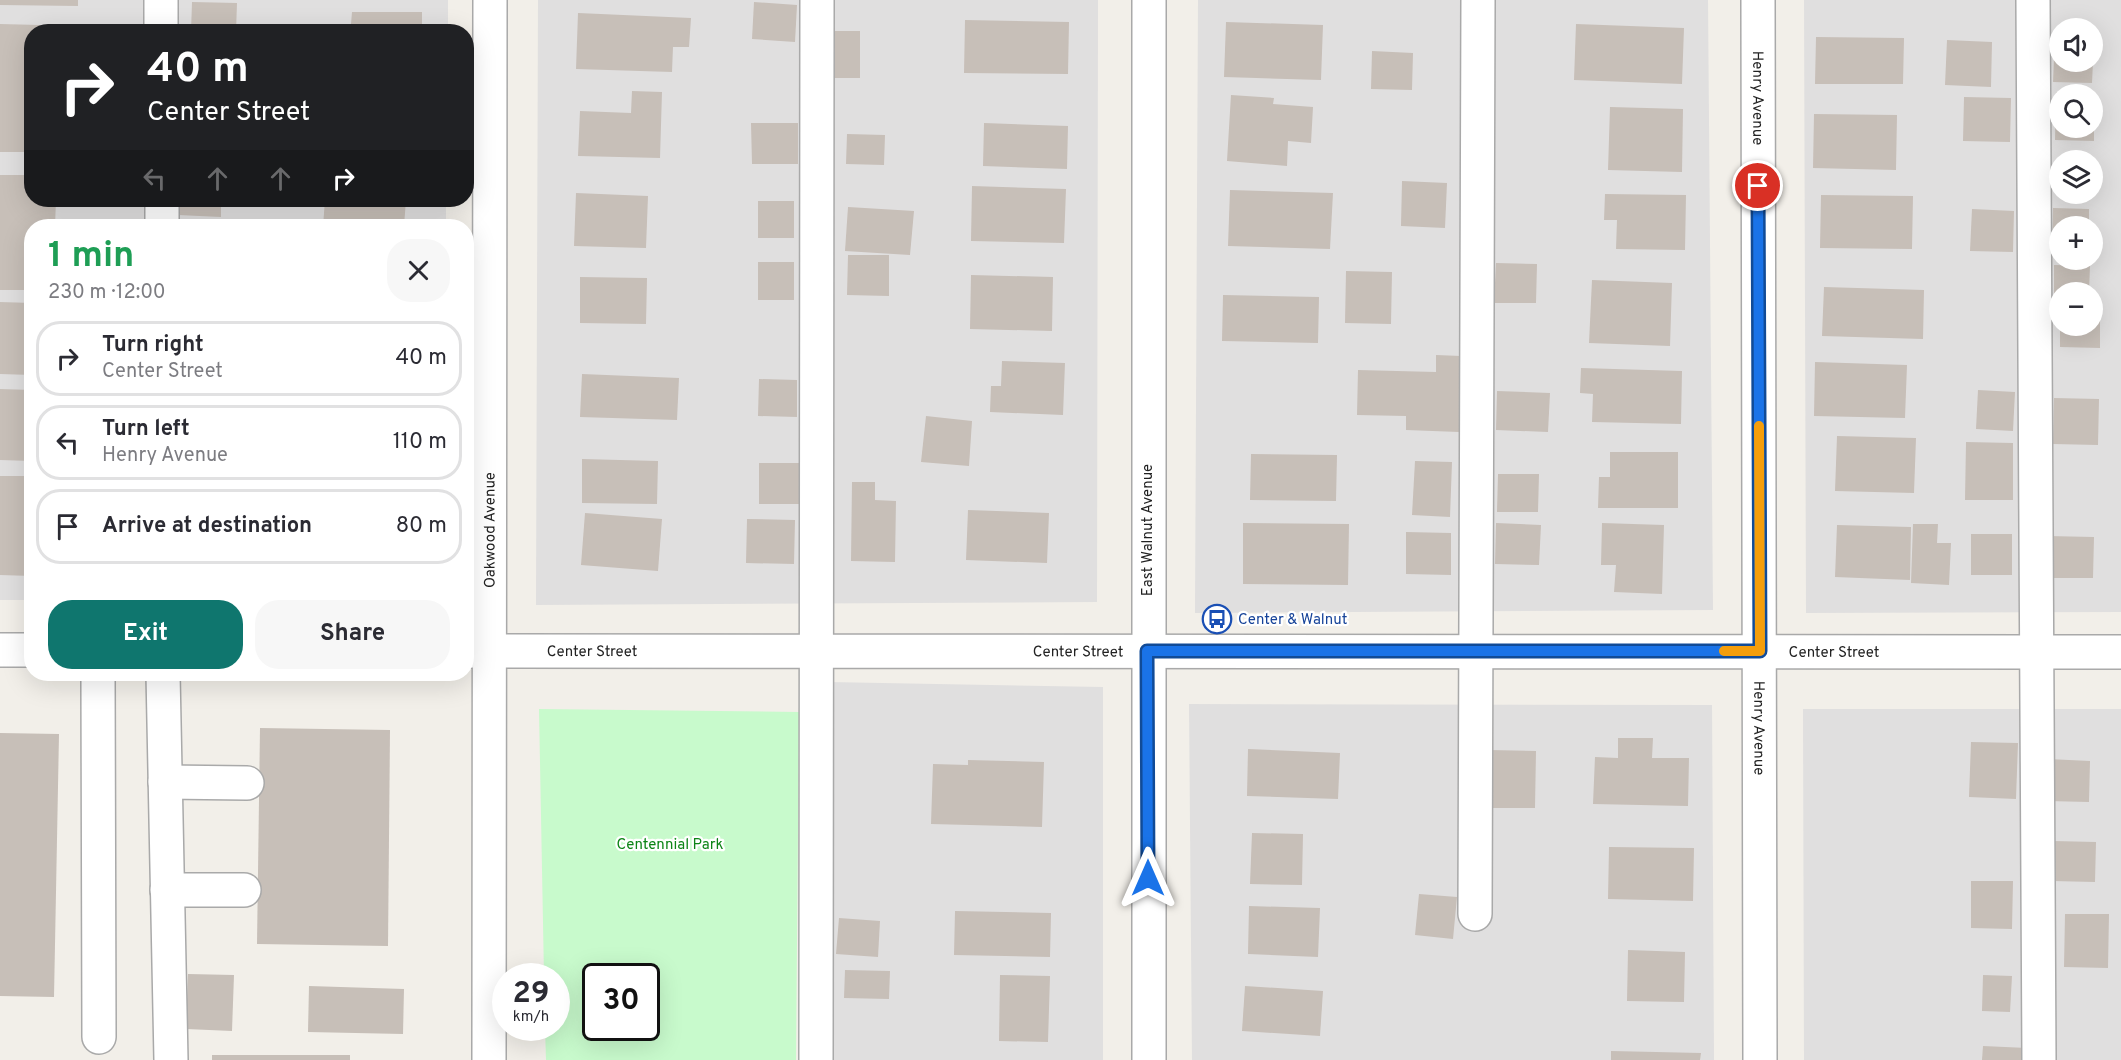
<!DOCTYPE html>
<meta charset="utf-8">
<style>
:root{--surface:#fff;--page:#f7f7f7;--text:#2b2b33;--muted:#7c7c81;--line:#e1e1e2;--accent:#0f766e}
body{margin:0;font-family:Overpass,sans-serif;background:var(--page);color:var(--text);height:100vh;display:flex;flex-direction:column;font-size:22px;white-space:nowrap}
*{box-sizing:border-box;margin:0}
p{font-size:20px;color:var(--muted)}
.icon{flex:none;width:33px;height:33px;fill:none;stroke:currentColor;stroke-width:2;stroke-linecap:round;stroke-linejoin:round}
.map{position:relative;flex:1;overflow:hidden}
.drawer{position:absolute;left:24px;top:219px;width:450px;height:462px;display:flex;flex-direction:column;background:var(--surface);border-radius:24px;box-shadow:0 6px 24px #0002}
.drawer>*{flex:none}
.top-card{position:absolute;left:24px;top:24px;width:450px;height:183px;border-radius:24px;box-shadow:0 6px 24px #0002;background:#202124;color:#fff;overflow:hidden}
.tools{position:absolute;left:2049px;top:18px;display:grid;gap:12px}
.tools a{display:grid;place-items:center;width:54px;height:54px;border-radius:50%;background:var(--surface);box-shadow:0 6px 24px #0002;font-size:30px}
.speed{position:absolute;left:492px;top:963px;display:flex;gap:12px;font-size:30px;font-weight:700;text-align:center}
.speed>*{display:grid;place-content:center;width:78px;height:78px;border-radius:50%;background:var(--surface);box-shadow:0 6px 24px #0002;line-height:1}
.speed small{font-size:15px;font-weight:400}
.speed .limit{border:3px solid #111;border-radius:9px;background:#fff;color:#111}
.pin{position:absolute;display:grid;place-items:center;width:51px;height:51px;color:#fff;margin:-26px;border:3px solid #fff;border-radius:50%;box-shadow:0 2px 6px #0007}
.me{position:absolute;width:66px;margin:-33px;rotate:0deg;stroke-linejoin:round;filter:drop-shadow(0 0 4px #0008)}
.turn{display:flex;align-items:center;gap:21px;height:126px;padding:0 24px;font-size:27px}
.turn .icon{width:78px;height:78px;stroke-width:2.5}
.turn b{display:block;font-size:42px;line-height:51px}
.lanes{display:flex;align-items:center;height:57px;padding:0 24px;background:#0003;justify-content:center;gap:30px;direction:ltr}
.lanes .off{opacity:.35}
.round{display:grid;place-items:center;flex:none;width:63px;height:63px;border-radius:24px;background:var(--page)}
.overview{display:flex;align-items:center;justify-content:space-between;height:102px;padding:0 24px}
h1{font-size:36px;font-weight:700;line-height:45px;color:#1e9e55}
.cta{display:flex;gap:12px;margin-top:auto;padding:12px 24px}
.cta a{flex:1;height:69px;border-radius:24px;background:var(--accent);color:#fff;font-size:24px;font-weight:700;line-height:69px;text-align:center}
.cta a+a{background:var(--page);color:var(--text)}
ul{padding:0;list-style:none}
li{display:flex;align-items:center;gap:18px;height:75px;margin:0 12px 9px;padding:0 12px;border:3px solid var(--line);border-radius:24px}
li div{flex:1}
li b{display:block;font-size:22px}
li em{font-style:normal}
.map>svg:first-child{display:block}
</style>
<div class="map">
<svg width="2121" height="1060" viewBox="0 0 2121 1060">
<rect width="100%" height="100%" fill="#f2efe9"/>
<!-- residential -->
<g fill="#e0dfdf" fill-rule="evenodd">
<polygon points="0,0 448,0 448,31 32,32 32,200 446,200 446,226 32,226 31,600 0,600"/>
<polygon points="538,0 1098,0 1097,602 536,605"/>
<polygon points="1198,0 1708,0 1713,610 1195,613"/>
<path d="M 1804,0 L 2121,0 L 2121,612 L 1806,613 ZM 2060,28 L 2092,28 L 2092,62 L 2060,62 ZM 2060,94 L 2092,94 L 2092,128 L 2060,128 ZM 2060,160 L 2092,160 L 2092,194 L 2060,194 ZM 2060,226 L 2092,226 L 2092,260 L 2060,260 ZM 2060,292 L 2092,292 L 2092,326 L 2060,326 Z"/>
<polygon points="828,682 1103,687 1103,1060 828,1060"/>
<polygon points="1189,704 1712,705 1714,1060 1192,1060"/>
<polygon points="1803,709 2121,709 2121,1060 1804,1060"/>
</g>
<!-- park -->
<path fill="#c8facc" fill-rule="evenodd" d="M 539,709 L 799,712 L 796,1060 L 546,1060 L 545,1028 L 556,1028 L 556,976 L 544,976 ZM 646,976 L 646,1028 L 596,1028 L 596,976 Z"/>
<!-- building -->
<g fill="#c7bfb8">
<polygon points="0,0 78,0 78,6 0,5"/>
<polygon points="192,2 237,3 236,32 191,32"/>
<polygon points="754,2 797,5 795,42 752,39"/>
<polygon points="352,12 422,12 422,32 326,32 327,24 351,24"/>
<polygon points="578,13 691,18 689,47 673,47 672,72 576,69"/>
<polygon points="965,20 1069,22 1068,74 964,73"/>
<polygon points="1226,22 1323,25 1321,80 1224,77"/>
<polygon points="0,24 79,26 79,32 32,32 32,152 0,152"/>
<polygon points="1576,24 1684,28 1682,84 1574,80"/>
<rect x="827" y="31" width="33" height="47"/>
<polygon points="2055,35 2060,35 2060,62 2093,62 2092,83 2053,82"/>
<polygon points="1816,37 1904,38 1903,84 1815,84"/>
<polygon points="1947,40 1992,42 1991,87 1945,85"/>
<polygon points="1372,51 1413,53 1412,90 1371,89"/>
<polygon points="632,91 662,92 660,158 578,156 580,111 631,113"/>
<polygon points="2056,92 2060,93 2060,128 2094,128 2094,141 2055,140"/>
<polygon points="1231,95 1274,98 1273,104 1313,107 1311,143 1288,141 1287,166 1227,161"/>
<polygon points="1964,97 2011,98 2010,142 1963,141"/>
<polygon points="1610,107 1683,109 1682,172 1608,170"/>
<polygon points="1814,114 1897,115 1896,170 1813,168"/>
<polygon points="751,123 798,123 798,164 752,164"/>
<polygon points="984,123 1068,126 1067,169 983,166"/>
<polygon points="847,134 885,135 884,165 846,164"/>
<polygon points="0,175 32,175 32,200 56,200 55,226 32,226 32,290 0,290"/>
<polygon points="1402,181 1447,183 1445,228 1401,226"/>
<polygon points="972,186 1066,189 1064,243 971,241"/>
<polygon points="1230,190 1333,193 1330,249 1228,246"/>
<polygon points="576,193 648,196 646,248 574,246"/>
<polygon points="1605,194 1686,195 1685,250 1616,249 1617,220 1604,220"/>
<polygon points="1821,195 1913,196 1912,249 1820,248"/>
<polygon points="179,200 221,200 221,217 178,215"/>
<polygon points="325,200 406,200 404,226 323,226"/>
<rect x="758" y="201" width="36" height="37"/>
<polygon points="848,207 914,211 910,255 845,251"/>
<polygon points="2053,208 2089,209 2089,226 2060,226 2060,254 2052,254"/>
<polygon points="1972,209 2014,211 2013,252 1970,251"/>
<polygon points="848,255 889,255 889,296 847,295"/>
<rect x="758" y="262" width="36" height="38"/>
<polygon points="1496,263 1537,264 1536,303 1494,303"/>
<polygon points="2054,265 2090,266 2089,292 2060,292 2060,297 2054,296"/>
<polygon points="1346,271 1392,272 1391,324 1345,323"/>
<polygon points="971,275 1053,277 1052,331 970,329"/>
<polygon points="580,277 647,278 646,324 580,323"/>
<polygon points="1592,280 1672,283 1670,346 1589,343"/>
<polygon points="1824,287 1924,290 1923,339 1822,336"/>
<polygon points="1223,295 1319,297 1318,343 1222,341"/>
<polygon points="0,302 32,303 32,375 0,374"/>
<polygon points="2092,309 2100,309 2100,348 2060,347 2060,326 2092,326"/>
<polygon points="1436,355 1461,356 1459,432 1406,430 1406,416 1357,415 1358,370 1436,372"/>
<polygon points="1002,361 1065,363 1063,415 990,412 991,386 1001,386"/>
<polygon points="1815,362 1907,365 1905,418 1814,416"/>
<polygon points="1581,368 1682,371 1681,424 1592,422 1593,394 1580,393"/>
<polygon points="582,374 679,378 677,420 580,417"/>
<polygon points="759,379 797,380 797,417 758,416"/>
<polygon points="0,389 32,390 32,461 0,460"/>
<polygon points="1978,390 2015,392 2013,431 1976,429"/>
<polygon points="1497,391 1550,393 1548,432 1496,430"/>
<polygon points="2054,398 2099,399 2098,445 2053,444"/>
<polygon points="926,416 972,421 969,466 921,462"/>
<polygon points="1837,436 1916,438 1914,493 1835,491"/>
<polygon points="1966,442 2013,443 2013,500 1965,500"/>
<polygon points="1610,452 1678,452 1678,508 1598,508 1599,477 1610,477"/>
<polygon points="1251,454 1337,455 1336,501 1250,500"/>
<polygon points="582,459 658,461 657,504 582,503"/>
<polygon points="1415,461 1452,462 1450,517 1412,515"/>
<rect x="759" y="463" width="40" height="41"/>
<polygon points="1498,474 1539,474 1538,512 1497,512"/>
<polygon points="0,476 32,476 32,576 0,575"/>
<polygon points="852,482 875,482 875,500 896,501 895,562 851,561"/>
<polygon points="968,510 1049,513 1047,563 966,560"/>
<polygon points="585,513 662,519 658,571 581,565"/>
<polygon points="747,519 795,520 794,564 746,563"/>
<polygon points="1243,523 1349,524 1348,585 1243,584"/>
<polygon points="1496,523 1541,525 1539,565 1495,564"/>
<polygon points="1602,523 1664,525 1662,594 1614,592 1616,565 1601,565"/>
<polygon points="1913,524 1938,524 1937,543 1951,543 1949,585 1911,583"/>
<polygon points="1837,525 1911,527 1910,580 1835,577"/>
<polygon points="1406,532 1451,533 1451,575 1406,574"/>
<rect x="1971" y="534" width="41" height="41"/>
<polygon points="2047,536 2094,537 2093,578 2046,578"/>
<polygon points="260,728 390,730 388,946 257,944"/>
<polygon points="0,733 59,734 54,997 0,996"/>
<polygon points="1618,738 1653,738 1652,758 1689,758 1688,806 1593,804 1595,757 1618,758"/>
<polygon points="1971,742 2018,743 2016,799 1969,797"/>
<polygon points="1248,749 1340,753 1338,799 1247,796"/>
<polygon points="1489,750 1536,751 1535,808 1488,808"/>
<polygon points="2048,759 2090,761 2089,802 2047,801"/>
<polygon points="968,760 1044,762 1042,827 931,824 933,764 968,765"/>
<polygon points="1252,833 1303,834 1302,885 1250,884"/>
<polygon points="2053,841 2096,842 2095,882 2052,881"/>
<polygon points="1609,847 1694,848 1693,901 1608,899"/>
<polygon points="1971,881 2013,881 2012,929 1971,928"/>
<polygon points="1419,894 1457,897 1453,939 1415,935"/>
<polygon points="1249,906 1320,908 1318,957 1248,954"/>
<polygon points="955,911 1051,913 1050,957 954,955"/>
<polygon points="2065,914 2109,914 2108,968 2064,967"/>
<polygon points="839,918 880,921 878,957 836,954"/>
<polygon points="1628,950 1685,952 1684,1002 1627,1001"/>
<polygon points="845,970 890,971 889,999 844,998"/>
<polygon points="188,974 234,975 232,1031 186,1029"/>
<polygon points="1000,975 1050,976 1048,1042 999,1041"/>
<polygon points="1983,975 2012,976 2010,1012 1982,1011"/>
<polygon points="309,986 404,989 403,1034 308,1032"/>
<polygon points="1245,986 1323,991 1320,1036 1242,1031"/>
<polygon points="1983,1046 2027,1048 2026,1060 1982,1060"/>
<polygon points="1611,1051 1701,1053 1700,1060 1611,1060"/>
<rect x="212" y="1055" width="138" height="5"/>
</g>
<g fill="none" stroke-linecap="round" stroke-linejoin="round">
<!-- minor casing -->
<g stroke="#a9a9a9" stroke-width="36">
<g id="minor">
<polyline points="161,0 161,32"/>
<polyline points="1149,0 1149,1060"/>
<path id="s1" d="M 1758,0 L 1760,1060"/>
<polyline points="2033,0 2039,1060"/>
<polyline points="162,200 162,226"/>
<polyline points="0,650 32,650"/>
<path id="s2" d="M 466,651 L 2121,652"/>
<polyline points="98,674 99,1037"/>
<polyline points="163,674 171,1060"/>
<polyline points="165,782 247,783"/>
<polyline points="167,890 244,890"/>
<polyline points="1475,914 1478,0"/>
<path id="s3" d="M 489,1060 L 490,0"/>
<polyline points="816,1060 817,0"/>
</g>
</g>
<!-- minor -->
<use href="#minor" stroke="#fff" stroke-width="33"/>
</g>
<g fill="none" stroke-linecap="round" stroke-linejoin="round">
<!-- route casing -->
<g stroke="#114b97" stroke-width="15">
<polyline id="route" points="1148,878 1147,651 1760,651 1758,186"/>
</g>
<!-- route -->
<use href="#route" stroke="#1a73e8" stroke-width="10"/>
<!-- slow -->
<polyline stroke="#f59e0b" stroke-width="10" points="1724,651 1760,651 1759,426"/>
</g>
<!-- icons -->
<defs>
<g id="bus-ring" transform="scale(1.5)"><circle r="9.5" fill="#fff" stroke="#1a4fb4" stroke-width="1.5"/><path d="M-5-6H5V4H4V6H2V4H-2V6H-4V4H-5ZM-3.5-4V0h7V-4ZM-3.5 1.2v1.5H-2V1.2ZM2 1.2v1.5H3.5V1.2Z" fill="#1a4fb4"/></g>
</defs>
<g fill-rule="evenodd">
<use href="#bus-ring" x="1217" y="619"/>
</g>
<g text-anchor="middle" stroke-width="4.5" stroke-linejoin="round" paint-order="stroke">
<!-- street labels -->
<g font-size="15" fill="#222" stroke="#fff">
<text dy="5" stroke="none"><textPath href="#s1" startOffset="98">Henry Avenue</textPath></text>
<text dy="5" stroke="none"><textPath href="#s3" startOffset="530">Oakwood Avenue</textPath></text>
<text transform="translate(1147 530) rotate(-90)" y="5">East Walnut Avenue</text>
<text dy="5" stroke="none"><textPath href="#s2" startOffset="126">Center Street</textPath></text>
<text dy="5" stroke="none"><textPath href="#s2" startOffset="612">Center Street</textPath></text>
<text dy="5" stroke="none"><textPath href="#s2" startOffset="1368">Center Street</textPath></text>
<text dy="5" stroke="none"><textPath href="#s1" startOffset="728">Henry Avenue</textPath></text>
</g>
<!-- transit labels -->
<g font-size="15" fill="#164399" stroke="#fff" text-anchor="start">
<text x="1238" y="624">Center &amp; Walnut</text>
</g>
<!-- park labels -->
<g font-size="15" fill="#0c8416" stroke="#fff">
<text x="670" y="849">Centennial Park</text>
</g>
</g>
</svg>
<div class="tools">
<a><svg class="icon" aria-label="sound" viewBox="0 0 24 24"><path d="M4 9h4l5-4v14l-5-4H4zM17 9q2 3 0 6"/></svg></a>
<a><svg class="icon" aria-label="search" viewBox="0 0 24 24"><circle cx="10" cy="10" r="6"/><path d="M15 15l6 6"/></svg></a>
<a><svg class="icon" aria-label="layers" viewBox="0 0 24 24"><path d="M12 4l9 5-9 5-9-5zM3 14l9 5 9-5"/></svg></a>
<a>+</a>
<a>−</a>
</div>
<div class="speed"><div>29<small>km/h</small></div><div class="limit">30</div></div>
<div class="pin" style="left:1758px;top:186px;background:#d93025"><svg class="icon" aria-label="arrive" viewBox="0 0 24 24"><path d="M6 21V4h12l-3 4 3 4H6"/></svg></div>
<svg class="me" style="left:1148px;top:878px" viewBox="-20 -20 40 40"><path d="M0-17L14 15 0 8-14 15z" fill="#1a73e8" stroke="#fff" stroke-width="4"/></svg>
<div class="top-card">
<div class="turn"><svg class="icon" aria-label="right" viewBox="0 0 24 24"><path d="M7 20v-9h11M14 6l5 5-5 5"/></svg><div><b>40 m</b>Center Street</div></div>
<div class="lanes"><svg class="icon off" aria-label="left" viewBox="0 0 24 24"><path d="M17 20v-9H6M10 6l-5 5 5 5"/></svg><svg class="icon off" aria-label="ahead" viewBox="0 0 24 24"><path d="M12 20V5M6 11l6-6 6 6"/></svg><svg class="icon off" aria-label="ahead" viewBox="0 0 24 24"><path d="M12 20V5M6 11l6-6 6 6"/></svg><svg class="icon" aria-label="right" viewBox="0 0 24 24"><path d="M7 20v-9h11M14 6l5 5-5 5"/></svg></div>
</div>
<section class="drawer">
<div class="overview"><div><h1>1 min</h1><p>230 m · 12:00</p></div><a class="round"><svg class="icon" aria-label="close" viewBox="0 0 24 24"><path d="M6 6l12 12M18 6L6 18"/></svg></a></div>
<ul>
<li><svg class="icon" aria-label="right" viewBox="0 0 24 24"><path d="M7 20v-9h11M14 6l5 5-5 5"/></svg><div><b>Turn right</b><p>Center Street</p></div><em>40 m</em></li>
<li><svg class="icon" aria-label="left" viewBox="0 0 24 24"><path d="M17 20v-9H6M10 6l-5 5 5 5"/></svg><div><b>Turn left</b><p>Henry Avenue</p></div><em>110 m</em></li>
<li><svg class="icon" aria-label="arrive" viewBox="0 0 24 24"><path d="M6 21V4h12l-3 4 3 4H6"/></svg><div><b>Arrive at destination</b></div><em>80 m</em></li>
</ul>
<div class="cta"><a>Exit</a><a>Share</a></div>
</section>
</div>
